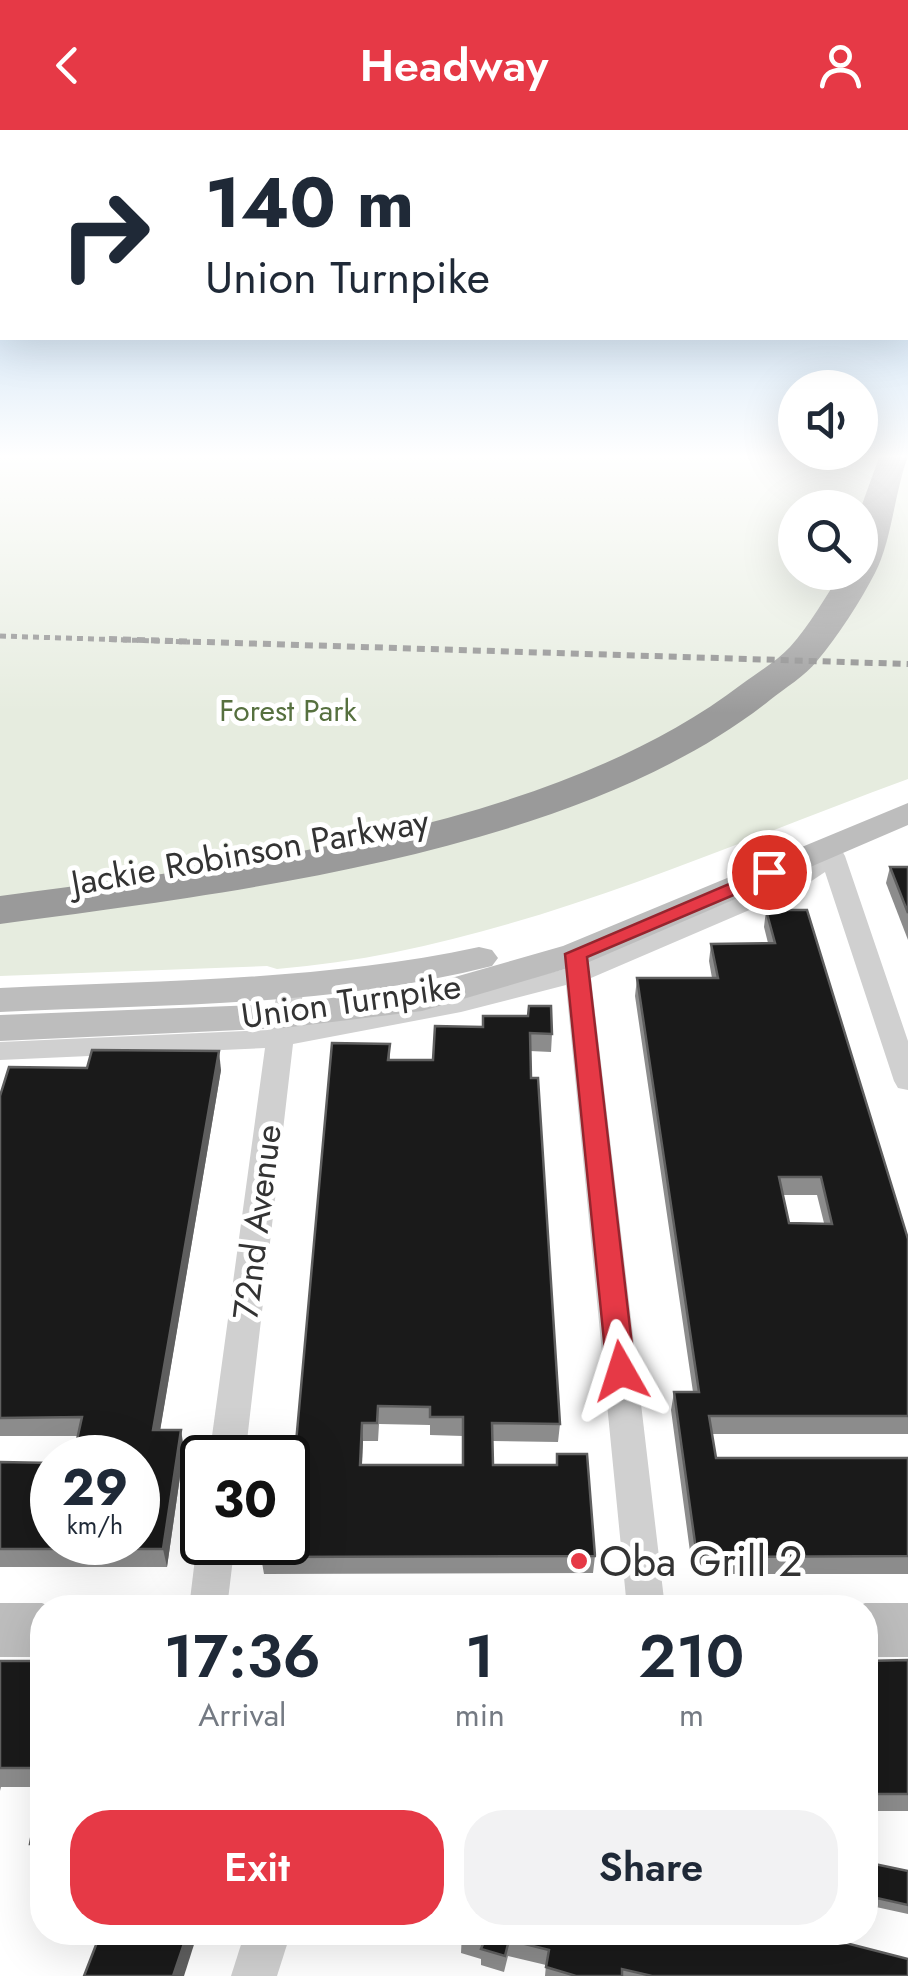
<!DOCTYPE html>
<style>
:root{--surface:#fff;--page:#f2f2f3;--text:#1f2937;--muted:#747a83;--accent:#e63946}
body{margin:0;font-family:Jost,sans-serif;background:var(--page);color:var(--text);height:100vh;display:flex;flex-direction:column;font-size:38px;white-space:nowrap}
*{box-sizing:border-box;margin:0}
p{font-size:32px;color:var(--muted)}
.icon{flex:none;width:55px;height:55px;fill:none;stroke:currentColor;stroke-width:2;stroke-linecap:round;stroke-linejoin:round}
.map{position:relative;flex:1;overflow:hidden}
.side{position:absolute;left:30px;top:1465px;width:848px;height:350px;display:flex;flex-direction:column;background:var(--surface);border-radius:40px;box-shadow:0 10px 40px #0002}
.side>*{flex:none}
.banner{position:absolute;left:0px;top:0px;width:910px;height:210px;box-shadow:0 10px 40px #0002;background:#fff;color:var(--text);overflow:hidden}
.fabs{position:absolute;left:778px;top:240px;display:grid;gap:20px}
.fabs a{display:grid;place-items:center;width:100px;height:100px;border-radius:50%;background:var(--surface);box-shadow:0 10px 40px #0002;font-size:50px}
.speed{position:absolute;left:30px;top:1305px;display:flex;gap:20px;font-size:50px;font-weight:700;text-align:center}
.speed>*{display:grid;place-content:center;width:130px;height:130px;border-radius:50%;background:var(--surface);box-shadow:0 10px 40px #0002;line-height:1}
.speed small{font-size:25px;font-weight:400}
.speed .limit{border:5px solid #111;border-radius:15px;background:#fff;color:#111}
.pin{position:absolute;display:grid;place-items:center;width:85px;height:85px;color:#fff;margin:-42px;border:5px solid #fff;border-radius:50%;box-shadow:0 2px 10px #0007}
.me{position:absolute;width:110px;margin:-55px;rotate:354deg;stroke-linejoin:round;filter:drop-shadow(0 0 8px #0008)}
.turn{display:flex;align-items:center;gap:35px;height:210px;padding:0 40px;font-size:45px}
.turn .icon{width:130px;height:130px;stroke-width:2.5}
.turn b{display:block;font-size:70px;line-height:85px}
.eta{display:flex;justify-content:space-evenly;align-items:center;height:170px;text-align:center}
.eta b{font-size:60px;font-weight:600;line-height:70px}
.button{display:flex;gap:20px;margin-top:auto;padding:20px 40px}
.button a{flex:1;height:115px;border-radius:40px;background:var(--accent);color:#fff;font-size:40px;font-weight:600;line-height:115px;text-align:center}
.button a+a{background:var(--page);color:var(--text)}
header{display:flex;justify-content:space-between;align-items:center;height:130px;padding:0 40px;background:var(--accent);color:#fff;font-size:45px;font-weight:600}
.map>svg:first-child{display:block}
</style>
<header><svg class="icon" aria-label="back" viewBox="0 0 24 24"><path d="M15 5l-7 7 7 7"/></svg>Headway<svg class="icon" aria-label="person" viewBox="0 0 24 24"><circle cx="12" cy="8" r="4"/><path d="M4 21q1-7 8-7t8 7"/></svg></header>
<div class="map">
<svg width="908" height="1846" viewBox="0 0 908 1846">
<rect width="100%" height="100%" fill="#fff"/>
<!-- green -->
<path fill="#e6ecdf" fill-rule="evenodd" d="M 0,325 L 908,325 L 908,649 C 703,724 497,821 277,839 L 267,836 L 0,846 ZM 795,378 L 860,378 L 860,442 L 795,442 Z"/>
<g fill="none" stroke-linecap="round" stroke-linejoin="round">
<!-- minor -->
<g fill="#d0d0d0" fill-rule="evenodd">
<polygon points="829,710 837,712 845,726 908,911 908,960 898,958 894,951 825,742 801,758 591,848 665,1478 627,1478 566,855 461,882 293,914 245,1328 209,1328 265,918 0,930 0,912 268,900 279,857 292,849 305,857 295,896 461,866 565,839 563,826 567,821 585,821 589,830 785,748 820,724 817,717"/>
<polygon points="202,1401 202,1412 235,1412 227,1478 189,1478 197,1412"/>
<polygon points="245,1802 291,1802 277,1846 231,1846"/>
</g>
<!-- secondary -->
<g fill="#bdbdbd" fill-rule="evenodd">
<polygon points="908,673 908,695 589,832 422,881 283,898 0,911 0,885 283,874 420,857 563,816"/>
<path d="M 479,817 L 492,820 L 498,828 L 492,836 C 331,877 165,874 0,882 L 0,858 C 161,850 321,851 479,817 Z"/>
<polygon points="0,1473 42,1473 53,1478 42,1478 42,1527 0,1527"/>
<polygon points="865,1473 908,1473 908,1527 865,1527 865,1478 854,1478"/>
</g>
<!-- motorway -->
<path fill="#9a9a9a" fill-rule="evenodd" d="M 880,325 L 908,326 C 895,361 891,413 875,443 C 860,472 838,506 817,531 C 805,546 785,558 770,570 C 579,722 238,762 0,794 L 0,766 C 234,735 551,700 742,554 C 757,543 777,531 790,517 C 810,495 825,467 842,442 L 860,442 L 860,380 Z"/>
<!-- rail-far1 -->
<polyline stroke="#888" stroke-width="5" stroke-dasharray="6 5" stroke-linecap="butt" points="0,506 190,512"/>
<!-- rail -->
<polyline stroke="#888" stroke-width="6" stroke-dasharray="8 6" stroke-linecap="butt" points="109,509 908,534"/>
</g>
<!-- wall -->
<g fill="#8c8c8c" fill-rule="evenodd">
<polygon points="890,737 908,737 908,810 886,753"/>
<path d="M 766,780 L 908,1109 L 908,1304 L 712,1304 L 716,1328 L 908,1328 L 908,1444 L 693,1444 L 671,1280 L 674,1262 L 693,1262 L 635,866 L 637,848 L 712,848 L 709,831 L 711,814 L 768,813 L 764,797 ZM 783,1065 L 817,1065 L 824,1093 L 789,1093 Z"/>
<path d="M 435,896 L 552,904 L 551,922 L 530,921 L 531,948 L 560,1294 L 558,1312 L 493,1311 L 493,1335 L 556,1335 L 557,1324 L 595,1426 L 593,1443 L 264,1444 L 261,1427 L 295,1324 L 390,914 L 390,930 L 433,930 ZM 379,1294 L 430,1295 L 430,1305 L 463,1306 L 463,1335 L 362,1335 L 363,1311 L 378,1311 Z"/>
<polygon points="221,940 160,1300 184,1319 167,1437 0,1437 0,1332 52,1412 78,1306 0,1306 0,966"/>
<polygon points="908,1530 908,1681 865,1681 865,1531"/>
<polygon points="0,1531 42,1531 42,1732 38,1732 30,1714 41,1657 1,1657 0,1661"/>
<polygon points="865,1732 908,1741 908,1784 876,1777 873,1782 865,1781"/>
<polygon points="400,1802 441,1802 441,1813"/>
<polygon points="462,1802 908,1846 545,1846 546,1835 508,1826 504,1842 481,1835 481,1829 461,1823"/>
</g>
<!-- shaded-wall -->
<g fill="#5f5f5f">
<polygon points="219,921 221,940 157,1319 153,1300"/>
<polygon points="362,1293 363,1311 361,1353 360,1335"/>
<polygon points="181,1300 184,1319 167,1437 163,1419"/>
<polygon points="188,1802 198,1802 184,1846 173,1846"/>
</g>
<!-- building -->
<g fill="#1a1a1a" stroke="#5f5f5f" stroke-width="2.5" fill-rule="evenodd">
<polygon points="890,737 908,737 908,783"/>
<path d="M 766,780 L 807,780 L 908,1109 L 908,1286 L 709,1286 L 716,1328 L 908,1328 L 908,1426 L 697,1427 L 674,1262 L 699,1262 L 637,848 L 718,848 L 711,814 L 775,813 ZM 779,1047 L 821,1047 L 832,1094 L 789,1093 Z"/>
<path d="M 529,876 L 551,876 L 552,904 L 530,903 L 531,948 L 538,948 L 560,1294 L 492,1293 L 493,1335 L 557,1335 L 557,1324 L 587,1324 L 595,1426 L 261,1427 L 263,1412 L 288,1412 L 288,1328 L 271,1328 L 272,1324 L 295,1324 L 332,913 L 390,914 L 388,930 L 433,930 L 435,896 L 483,897 L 483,886 L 528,886 ZM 378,1276 L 430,1277 L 430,1287 L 463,1287 L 463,1335 L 360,1335 L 362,1293 L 377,1293 Z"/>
<polygon points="92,920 219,921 153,1300 181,1300 163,1419 0,1419 0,1332 52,1333 52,1412 138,1412 138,1328 73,1328 82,1287 0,1288 0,966 9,937 87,938"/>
<polygon points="908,1530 908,1664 865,1664 865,1531"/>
<rect x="0" y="1531" width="42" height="107"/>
<polygon points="42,1649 42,1714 30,1714"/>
<polygon points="865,1732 908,1741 908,1775 877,1768 877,1774 865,1772"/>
<polygon points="101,1802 188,1802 173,1846 84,1846"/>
<polygon points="462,1802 803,1802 908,1829 908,1846 652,1846 622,1839 622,1846 576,1846 546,1837 549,1820 509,1810 505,1826 481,1819 483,1814 461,1807"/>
</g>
<!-- sky -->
<linearGradient id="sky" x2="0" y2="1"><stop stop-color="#9ec6ea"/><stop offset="0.56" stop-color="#fff"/><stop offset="1" stop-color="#fff" stop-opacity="0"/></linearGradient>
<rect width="908" height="583" fill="url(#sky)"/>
<!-- route -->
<polygon fill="#e63946" stroke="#96252e" stroke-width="2.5" points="769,737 779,742 776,747 587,827 635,1241 631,1249 621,1252 611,1249 607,1241 565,824"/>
<!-- markers -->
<circle fill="#e63946" stroke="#fff" stroke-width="4" cx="579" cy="1431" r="10"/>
<g text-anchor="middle" stroke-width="10" stroke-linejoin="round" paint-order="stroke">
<!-- far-park labels -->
<g font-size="30" fill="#56703f" stroke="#fff">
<text x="288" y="591">Forest Park</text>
</g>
<!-- street labels -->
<g font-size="35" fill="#333" stroke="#fff">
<text transform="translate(250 722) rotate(-10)" y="12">Jackie Robinson Parkway</text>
<text transform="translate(351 871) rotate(-8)" y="12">Union Turnpike</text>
<text transform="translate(257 1092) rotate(-83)" y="12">72nd Avenue</text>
</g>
<!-- near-poi labels -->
<g font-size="42" fill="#333" stroke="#fff" text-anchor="start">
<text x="599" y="1446">Oba Grill 2</text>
</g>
</g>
</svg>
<div class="fabs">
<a><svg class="icon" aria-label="sound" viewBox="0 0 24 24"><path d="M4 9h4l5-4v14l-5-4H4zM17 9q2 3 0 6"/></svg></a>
<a><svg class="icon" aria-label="search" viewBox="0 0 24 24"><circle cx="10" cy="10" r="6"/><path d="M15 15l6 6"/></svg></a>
</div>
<div class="speed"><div>29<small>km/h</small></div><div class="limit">30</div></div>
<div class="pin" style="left:769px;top:742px;background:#d93025"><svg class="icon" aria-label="arrive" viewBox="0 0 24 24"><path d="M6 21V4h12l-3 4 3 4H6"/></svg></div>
<svg class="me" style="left:621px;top:1241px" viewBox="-20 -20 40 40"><path d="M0-17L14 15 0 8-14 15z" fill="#e63946" stroke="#fff" stroke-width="4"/></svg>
<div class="banner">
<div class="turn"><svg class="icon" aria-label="right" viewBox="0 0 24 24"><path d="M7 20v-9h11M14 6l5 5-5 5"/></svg><div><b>140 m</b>Union Turnpike</div></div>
</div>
<section class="side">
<div class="eta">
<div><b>17:36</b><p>Arrival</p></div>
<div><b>1</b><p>min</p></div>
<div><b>210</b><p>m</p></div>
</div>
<div class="button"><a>Exit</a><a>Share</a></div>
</section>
</div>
